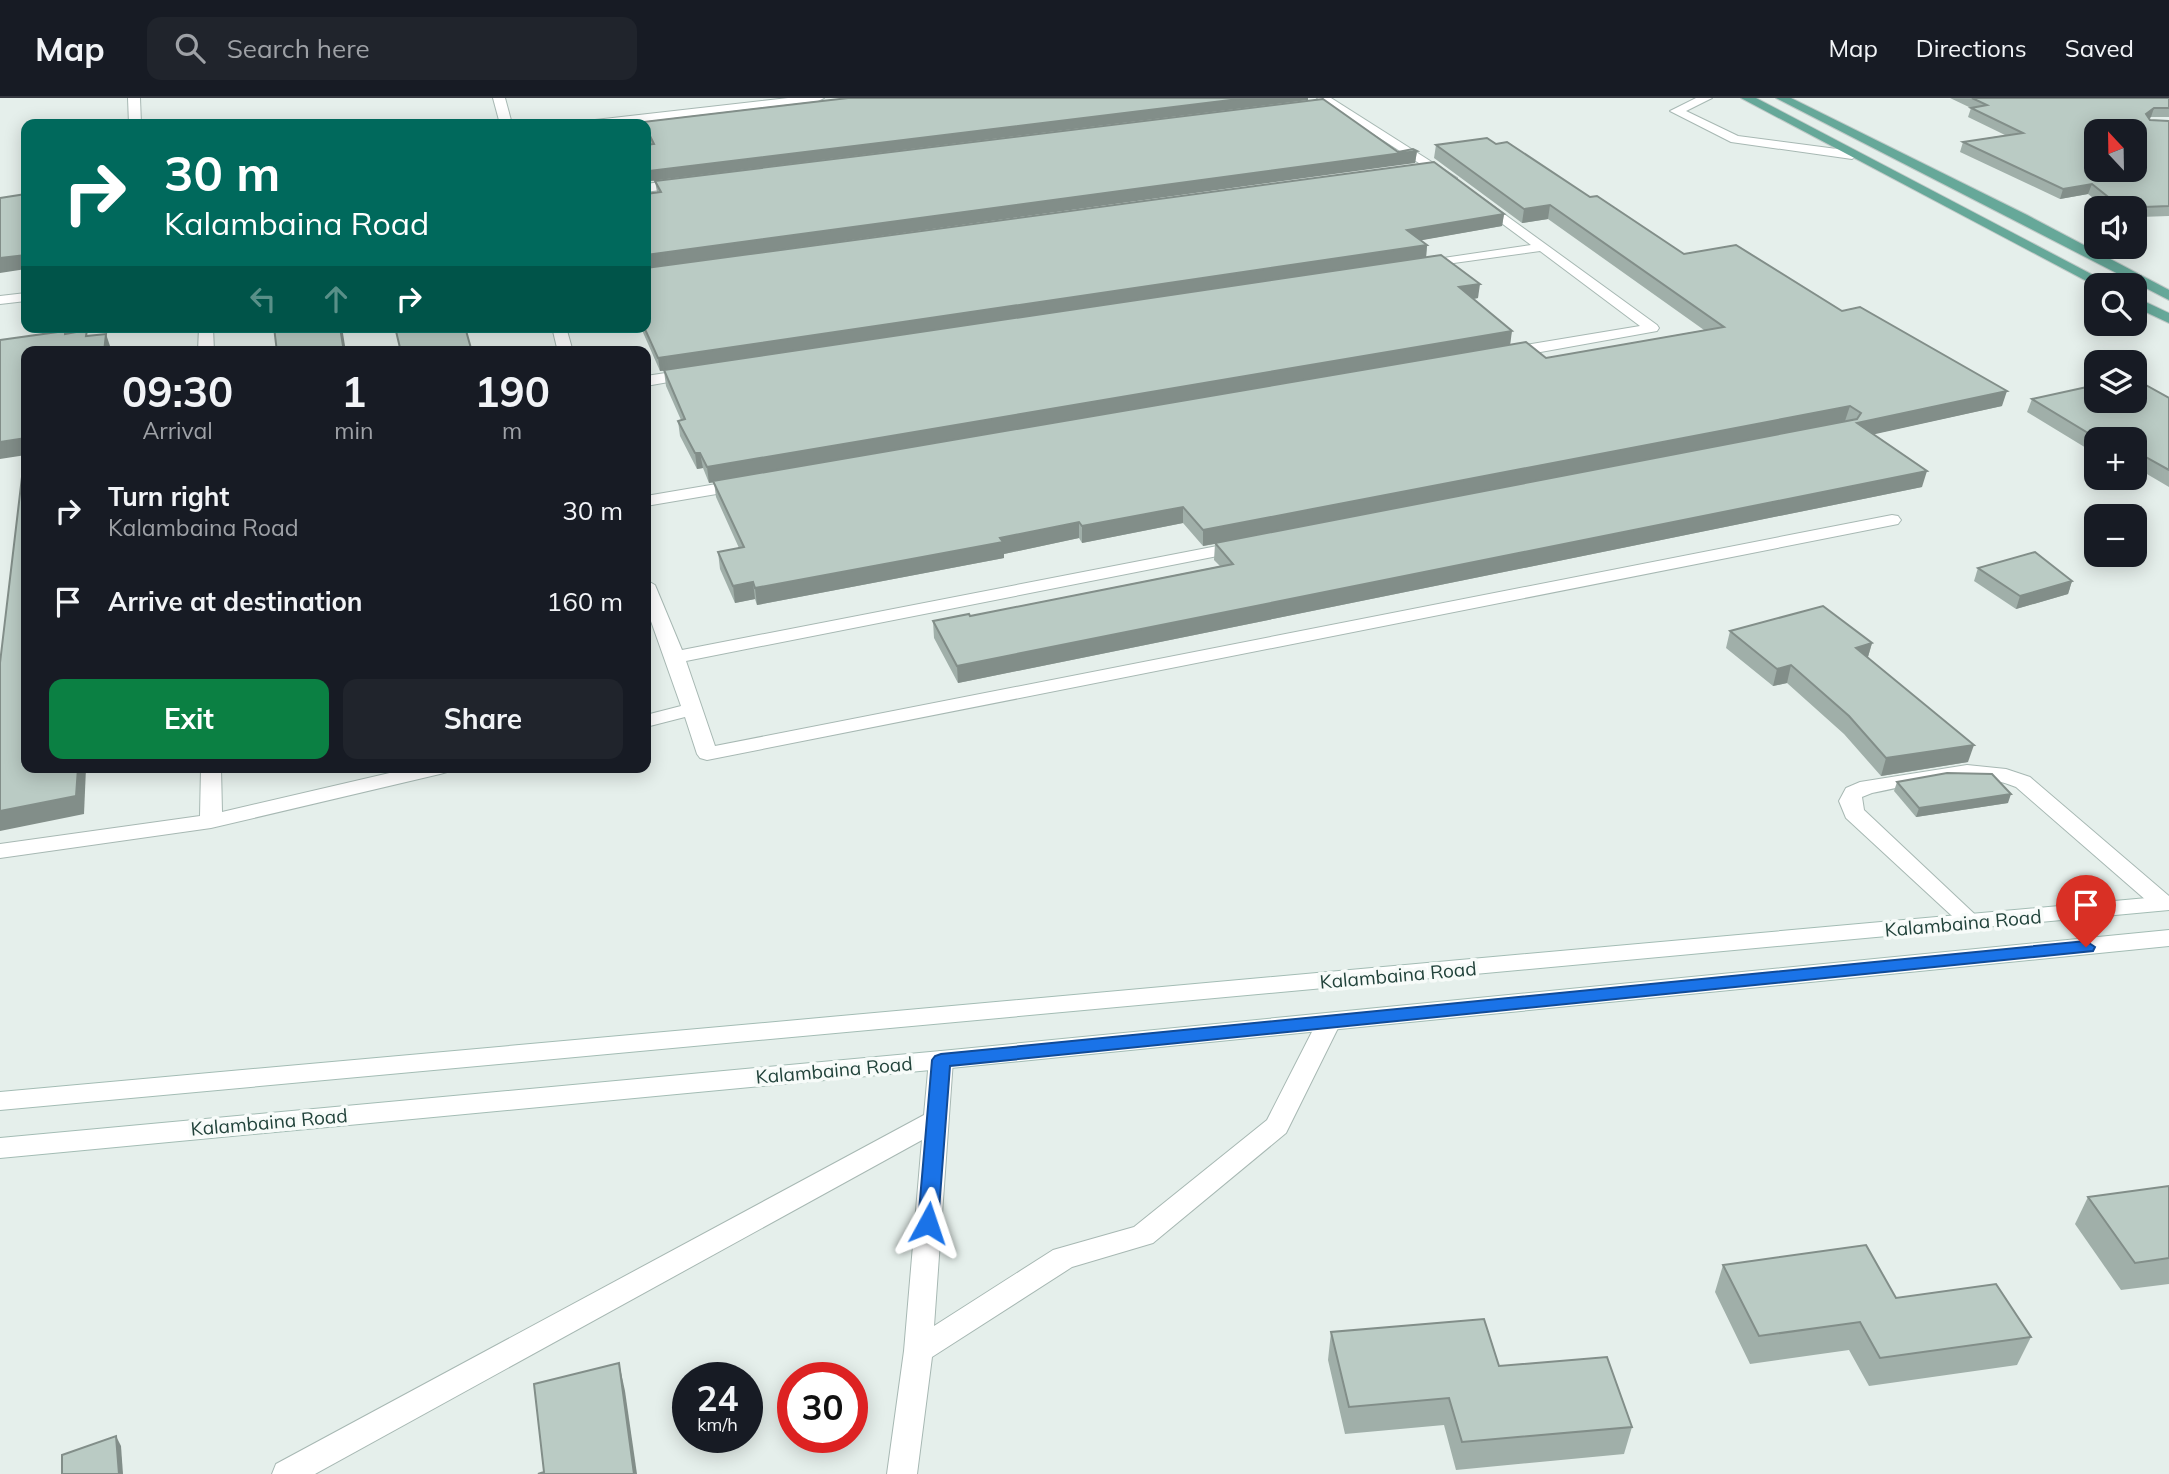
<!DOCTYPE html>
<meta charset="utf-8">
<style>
:root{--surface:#171b24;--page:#20242c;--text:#f1f3f6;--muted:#9ea1a6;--line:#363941;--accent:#0b8043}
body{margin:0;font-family:Mulish,sans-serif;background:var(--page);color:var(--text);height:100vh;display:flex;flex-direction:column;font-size:26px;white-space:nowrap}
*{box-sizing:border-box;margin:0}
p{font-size:23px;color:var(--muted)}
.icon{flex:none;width:38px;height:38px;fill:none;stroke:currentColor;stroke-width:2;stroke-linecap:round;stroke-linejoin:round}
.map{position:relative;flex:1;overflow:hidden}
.side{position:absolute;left:21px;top:248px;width:630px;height:427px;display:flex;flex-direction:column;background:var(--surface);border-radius:14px;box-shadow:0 4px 18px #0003}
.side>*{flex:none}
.guide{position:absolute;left:21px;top:21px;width:630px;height:214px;border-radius:14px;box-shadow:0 4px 18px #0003;background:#00695c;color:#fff;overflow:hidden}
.needle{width:46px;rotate:338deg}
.fabs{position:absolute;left:2084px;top:21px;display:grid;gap:14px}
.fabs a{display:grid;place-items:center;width:63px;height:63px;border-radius:14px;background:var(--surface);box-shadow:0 4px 18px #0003;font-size:35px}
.speed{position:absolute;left:672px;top:1264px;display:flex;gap:14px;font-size:35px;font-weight:700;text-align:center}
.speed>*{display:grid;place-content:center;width:91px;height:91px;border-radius:50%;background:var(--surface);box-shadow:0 4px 18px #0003;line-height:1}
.speed small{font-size:18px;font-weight:400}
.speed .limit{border:10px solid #d22;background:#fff;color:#111}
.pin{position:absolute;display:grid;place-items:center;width:60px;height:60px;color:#fff;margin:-72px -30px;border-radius:50% 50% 50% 0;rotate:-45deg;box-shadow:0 0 7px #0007}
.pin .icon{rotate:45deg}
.me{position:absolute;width:77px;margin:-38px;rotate:5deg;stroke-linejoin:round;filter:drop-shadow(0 0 5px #0008)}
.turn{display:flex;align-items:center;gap:24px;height:147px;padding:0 28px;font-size:32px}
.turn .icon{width:91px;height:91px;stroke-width:2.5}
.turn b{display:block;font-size:49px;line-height:60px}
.lanes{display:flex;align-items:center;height:66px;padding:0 28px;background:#0003;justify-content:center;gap:35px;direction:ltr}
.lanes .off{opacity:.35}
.eta{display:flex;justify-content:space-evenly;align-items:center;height:119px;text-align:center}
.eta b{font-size:42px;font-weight:700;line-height:49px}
.action{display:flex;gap:14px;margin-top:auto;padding:14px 28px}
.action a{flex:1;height:80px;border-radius:14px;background:var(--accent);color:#fff;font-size:28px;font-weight:700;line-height:80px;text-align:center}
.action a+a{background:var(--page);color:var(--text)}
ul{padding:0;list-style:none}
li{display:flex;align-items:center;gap:21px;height:91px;padding:0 28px}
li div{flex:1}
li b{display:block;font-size:26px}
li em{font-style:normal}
header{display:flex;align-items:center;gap:42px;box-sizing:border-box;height:98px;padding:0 35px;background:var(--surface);border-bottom:2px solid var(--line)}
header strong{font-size:33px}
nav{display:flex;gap:38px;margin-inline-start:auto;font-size:24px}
.search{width:490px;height:63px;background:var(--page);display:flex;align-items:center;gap:18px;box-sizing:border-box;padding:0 24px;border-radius:14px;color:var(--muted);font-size:26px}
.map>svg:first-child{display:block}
</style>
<header>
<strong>Map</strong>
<div class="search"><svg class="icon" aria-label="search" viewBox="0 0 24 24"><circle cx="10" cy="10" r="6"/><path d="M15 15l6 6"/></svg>Search here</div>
<nav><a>Map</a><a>Directions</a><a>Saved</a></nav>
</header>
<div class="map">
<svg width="2169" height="1376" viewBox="0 0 2169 1376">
<rect width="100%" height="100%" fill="#e5efeb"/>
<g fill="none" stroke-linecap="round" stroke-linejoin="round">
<!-- service casing -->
<g stroke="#a7b8b3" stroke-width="2">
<g id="service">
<polygon points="1696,0 1712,0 1686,13 1738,38 1852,53 1858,57 1852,61 1731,44 1670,13"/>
<path d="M 1967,667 L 2006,671 L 2030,679 L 2169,798 L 2169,811 L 2155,810 L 2016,689 C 1969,670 1919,686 1872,695 L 1862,699 L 1864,712 L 1983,824 L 1980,829 L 1972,832 L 1964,829 L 1846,720 L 1839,703 L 1846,690 L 1860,684 Z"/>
</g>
</g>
<!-- minor casing -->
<g stroke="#a7b8b3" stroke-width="2">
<g id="minor">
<polygon points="128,0 140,0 141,26 129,26"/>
<polygon points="493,0 505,0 512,26 500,26"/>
<polygon points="788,0 824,0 818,3 623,26 589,26 595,22"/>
<polygon points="1317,0 1331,0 1457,80 1451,84 1447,83"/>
<polygon points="682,81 688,85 687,88 646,94 646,86"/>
<polygon points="1482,100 1657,227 1659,230 1657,233 1507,260 1502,258 1499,255 1502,252 1507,250 1640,228 1540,153 1418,170 1418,164 1423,163 1531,147 1477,107 1477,101"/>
<polygon points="26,195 26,203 0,206 0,198"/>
<polygon points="199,229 213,229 214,254 198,254"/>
<polygon points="552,229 566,229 573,254 558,254"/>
<polygon points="692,271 697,273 700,276 697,279 646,288 646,278"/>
<polygon points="740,382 748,387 746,391 646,408 646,398"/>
<polygon points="1892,417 1898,418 1901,422 1898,426 707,662 700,660 697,656 685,619 646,629 646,617 681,608 646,509 646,482 655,487 682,552 1243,443 1252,448 1243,453 686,563 715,648"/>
<polygon points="201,670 221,670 222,714 411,670 450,670 447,674 440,676 211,730 0,760 0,746 200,718"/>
<polygon points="1329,915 1338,918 1341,924 1286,1035 1153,1145 1072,1169 932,1259 917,1376 887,1376 904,1253 922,1042 315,1376 272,1376 276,1366 924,1017 929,962 932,956 941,953 950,956 953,962 934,1228 1053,1152 1134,1129 1267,1022 1317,924 1320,918"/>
</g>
</g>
<!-- secondary casing -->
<g stroke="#a3bcb4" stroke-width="2">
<g id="secondary">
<polygon points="2169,798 2169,812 0,1012 0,994"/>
<polygon points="2169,832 2169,848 941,971 0,1060 0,1040 941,953"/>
</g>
</g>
<!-- primary casing -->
<g stroke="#c1cac8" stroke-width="2">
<g id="primary">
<polygon points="1741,0 1756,0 2112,187 2096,188"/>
<polygon points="1776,0 1791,0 2027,117 2169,192 2169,202"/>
<polygon points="2135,199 2169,215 2169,225 2135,209"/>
</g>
</g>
<!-- service -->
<use href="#service" fill="#fff" fill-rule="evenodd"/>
<!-- minor -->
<use href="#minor" fill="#fff" fill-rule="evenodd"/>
<!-- secondary -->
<use href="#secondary" fill="#fff" fill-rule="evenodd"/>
<!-- primary -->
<use href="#primary" fill="#66a899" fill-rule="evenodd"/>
</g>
<!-- wall -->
<g fill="#a0afa9">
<polygon points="848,0 1308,0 1308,2 650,83 646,74 646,47 651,46 646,37 646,26 643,26 643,24"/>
<polygon points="1950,0 2169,0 2169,19 2151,19 2149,21 2150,22 2169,23 2169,118 2140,119 2135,116 2135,110 2106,110 2088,96 2060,101 1960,54 1963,44 2005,37 1968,19 1971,10"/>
<polygon points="1496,46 1590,99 1684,156 1842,213 2002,308 1873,336 1922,389 958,585 934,540 933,523 970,518 1220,468 1214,462 1215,446 1203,448 1183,425 1082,445 1079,440 1004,456 1004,460 757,507 755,501 735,505 720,471 718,454 739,450 716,399 714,384 709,385 703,370 697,371 680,338 678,323 681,322 666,288 664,273 660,273 641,230 1504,116 1502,128 1421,142 1427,147 1426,159 1478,200 1473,201 1510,247 1546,260 1704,232 1548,121 1522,125 1434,60 1436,47"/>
<polygon points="1417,53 1415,65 657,94 655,83"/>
<polygon points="2169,300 2169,389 2135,369 2135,341 2096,341 2096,356 2027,314 2032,301"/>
<polygon points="1978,470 2072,483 2068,496 2016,511 1974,483"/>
<polygon points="1730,533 1872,545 1868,559 1968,664 1881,678 1844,636 1787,585 1773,588 1726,550"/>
<polygon points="1897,684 2008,705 1916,719 1894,693"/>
<polygon points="2169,1088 2169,1186 2121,1192 2075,1126 2088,1099"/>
<polygon points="1723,1167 2031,1239 2017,1267 1869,1288 1849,1252 1750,1266 1715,1194"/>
<polygon points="1331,1234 1499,1268 1632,1329 1624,1356 1456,1372 1444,1327 1345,1336 1328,1262"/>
</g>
<!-- shaded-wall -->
<g fill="#828e89">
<polygon points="1247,0 1308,0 1308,2 650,83 649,73"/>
<polygon points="2154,10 2151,19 2142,25 2146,16"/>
<polygon points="1417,53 1415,65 646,170 646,157"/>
<polygon points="2092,86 2088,96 2060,101 2063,91"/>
<polygon points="1550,107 1548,121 1522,125 1524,111"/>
<polygon points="1504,116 1502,128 1406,145 1407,132"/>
<polygon points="1427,147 1426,160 660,273 658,260"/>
<polygon points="26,157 26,171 0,175 0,160"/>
<polygon points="1480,186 1478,200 1457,204 1459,189"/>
<polygon points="340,229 342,229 346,254 344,254"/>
<polygon points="1512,233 1510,248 709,385 707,369"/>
<polygon points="106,236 111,251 111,254 104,254"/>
<polygon points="2007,293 2002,308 1853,341 1857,325"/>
<polygon points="1850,308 1845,323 1203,448 1203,432"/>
<polygon points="26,340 26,357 0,361 0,344"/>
<polygon points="695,355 700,355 703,370 697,371"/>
<polygon points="1927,373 1922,389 958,585 957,568"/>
<polygon points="1183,409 1183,425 1082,445 1082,428"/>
<polygon points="1079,424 1079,440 1004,456 1004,460 757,507 755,490"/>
<polygon points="2072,483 2068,496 2016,511 2020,498"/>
<polygon points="753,484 755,501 735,505 733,488"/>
<polygon points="1872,545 1867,562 1856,550"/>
<polygon points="1791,567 1787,585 1773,588 1777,571"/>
<polygon points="1974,647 1968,664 1881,678 1886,660"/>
<polygon points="78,670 86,670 84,716 0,733 0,713"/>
<polygon points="2011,696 2008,705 1916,719 1919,710"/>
<polygon points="619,1265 625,1293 637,1376 634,1376"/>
<polygon points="116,1338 121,1348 123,1376 119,1376"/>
</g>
<!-- building -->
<g fill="#bacbc4" stroke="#828e89" stroke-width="2" fill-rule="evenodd">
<polygon points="848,0 1247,0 649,73 646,67 646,47 654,46 646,30 646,26 644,26 643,24"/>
<path d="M 1972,0 L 2169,0 L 2169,10 L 2154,10 L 2146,16 L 2150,22 L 2169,23 L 2169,108 L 2144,109 L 2137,105 L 2117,106 L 2092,86 L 2063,91 L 1963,44 L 2023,35 L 1971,10 L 1987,7 ZM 2096,33 L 2135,33 L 2135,72 L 2096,72 Z"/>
<polygon points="1323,1 1398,54 1413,51 1417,53 646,157 646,96 661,94 655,83"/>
<polygon points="1487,40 1496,46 1507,44 1590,99 1597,98 1684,156 1736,147 1842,213 1860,209 2007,293 1857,325 1927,373 957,568 933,523 969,516 970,518 1233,466 1215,445 1857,321 1861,315 1850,308 1203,432 1183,409 1082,428 1079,424 1000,440 1003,444 755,490 753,484 733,488 718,454 744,449 713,383 1526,244 1546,260 1724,229 1550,107 1524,111 1436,47"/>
<polygon points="1434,64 1504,116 1407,132 1427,147 658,260 644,229 646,229 646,170"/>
<polygon points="26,96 26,157 0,160 0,100"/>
<polygon points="1441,157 1480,186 1459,189 1512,233 707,369 700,355 695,355 678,323 685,321 664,272"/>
<polygon points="274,229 340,229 344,254 277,254"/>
<polygon points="395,229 465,229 472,254 401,254"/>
<polygon points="87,232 86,238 106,236 104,254 26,254 26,340 0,344 0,242 65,233 65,236"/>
<polygon points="2135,281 2169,300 2169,372 2135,353 2135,341 2098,341 2032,301 2096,287 2096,303 2135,303"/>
<polygon points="26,345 26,670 78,670 76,698 0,713 0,565"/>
<polygon points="2035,454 2072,483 2020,498 1978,470"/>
<polygon points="1823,508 1872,545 1856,550 1974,647 1886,660 1849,618 1791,567 1777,571 1730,533"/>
<polygon points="1947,675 1992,676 2011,696 1919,710 1897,684"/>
<polygon points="2169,1088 2169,1160 2135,1165 2088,1099"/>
<polygon points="1866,1147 1896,1200 1996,1186 2031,1239 1880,1260 1860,1224 1759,1238 1723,1167"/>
<polygon points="1484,1221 1499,1268 1607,1259 1632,1329 1462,1344 1449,1300 1349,1309 1331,1234"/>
<polygon points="619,1265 634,1376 538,1376 544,1374 534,1286"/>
<polygon points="116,1338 119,1376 62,1376 62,1357"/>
</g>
<!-- route -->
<polygon fill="#1a73e8" stroke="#114b97" stroke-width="2" points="2086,843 2095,849 2093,853 950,968 938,1125 935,1130 928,1133 921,1130 918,1125 932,962 935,958 941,956"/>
<g text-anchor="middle" stroke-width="7" stroke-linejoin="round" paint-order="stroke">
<!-- street labels -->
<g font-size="19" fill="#22433b" stroke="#f7fbf9">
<text transform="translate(1963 825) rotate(-5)" y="7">Kalambaina Road</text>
<text transform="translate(1398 877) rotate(-5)" y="7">Kalambaina Road</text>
<text transform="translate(834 972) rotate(-5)" y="7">Kalambaina Road</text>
<text transform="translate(269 1024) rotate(-5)" y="7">Kalambaina Road</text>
</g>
</g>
</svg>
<div class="fabs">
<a><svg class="needle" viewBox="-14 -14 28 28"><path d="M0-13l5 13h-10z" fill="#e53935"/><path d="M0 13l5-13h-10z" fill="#9ea1a6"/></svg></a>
<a><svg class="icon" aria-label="sound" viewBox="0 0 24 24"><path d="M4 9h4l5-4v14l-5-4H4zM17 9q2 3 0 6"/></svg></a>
<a><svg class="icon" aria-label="search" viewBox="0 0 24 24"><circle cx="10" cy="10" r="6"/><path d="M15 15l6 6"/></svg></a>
<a><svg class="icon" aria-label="layers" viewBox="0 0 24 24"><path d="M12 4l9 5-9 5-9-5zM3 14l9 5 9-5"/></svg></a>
<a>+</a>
<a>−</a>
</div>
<div class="speed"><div>24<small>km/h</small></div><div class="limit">30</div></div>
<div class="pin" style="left:2086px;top:849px;background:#d93025"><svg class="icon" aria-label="arrive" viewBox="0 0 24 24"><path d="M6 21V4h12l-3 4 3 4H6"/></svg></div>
<svg class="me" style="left:928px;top:1125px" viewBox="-20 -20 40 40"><path d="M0-17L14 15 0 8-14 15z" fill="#1a73e8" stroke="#fff" stroke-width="4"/></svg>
<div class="guide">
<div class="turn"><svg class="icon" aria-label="right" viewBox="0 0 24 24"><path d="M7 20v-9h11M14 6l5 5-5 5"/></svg><div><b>30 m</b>Kalambaina Road</div></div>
<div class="lanes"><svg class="icon off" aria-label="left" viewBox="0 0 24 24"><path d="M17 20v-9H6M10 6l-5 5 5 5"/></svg><svg class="icon off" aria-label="ahead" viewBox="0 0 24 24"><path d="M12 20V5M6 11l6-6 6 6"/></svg><svg class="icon" aria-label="right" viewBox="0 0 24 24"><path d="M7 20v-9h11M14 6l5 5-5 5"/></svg></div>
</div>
<section class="side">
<div class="eta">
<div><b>09:30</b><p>Arrival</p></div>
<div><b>1</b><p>min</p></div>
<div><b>190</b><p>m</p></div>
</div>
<ul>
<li><svg class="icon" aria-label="right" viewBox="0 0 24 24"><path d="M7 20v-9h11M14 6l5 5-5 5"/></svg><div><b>Turn right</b><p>Kalambaina Road</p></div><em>30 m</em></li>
<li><svg class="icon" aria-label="arrive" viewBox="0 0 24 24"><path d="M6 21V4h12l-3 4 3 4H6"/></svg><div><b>Arrive at destination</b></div><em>160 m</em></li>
</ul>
<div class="action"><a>Exit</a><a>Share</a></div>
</section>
</div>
